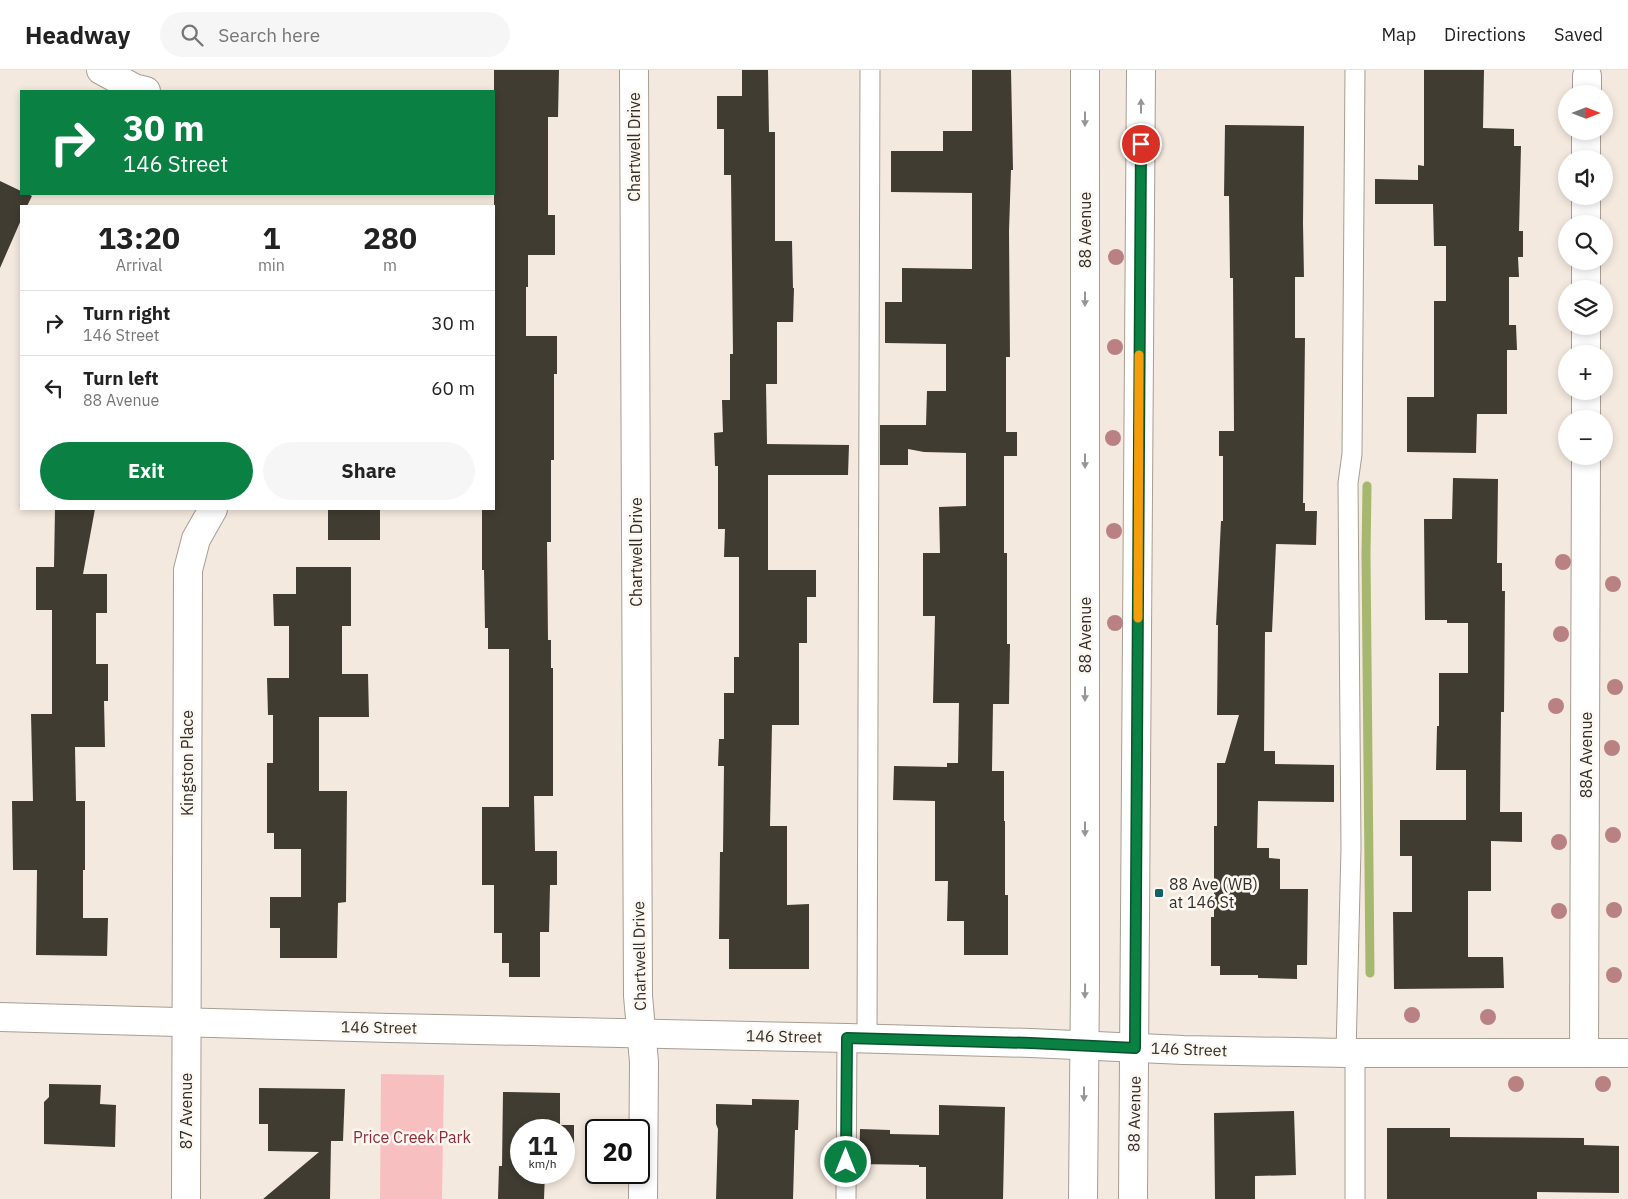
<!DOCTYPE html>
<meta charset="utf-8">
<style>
:root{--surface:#fff;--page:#f6f6f6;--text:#222;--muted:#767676;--line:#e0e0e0;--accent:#0b8043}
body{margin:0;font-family:"IBM Plex Sans",sans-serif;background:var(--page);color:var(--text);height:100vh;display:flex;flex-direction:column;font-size:19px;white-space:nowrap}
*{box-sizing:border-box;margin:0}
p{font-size:16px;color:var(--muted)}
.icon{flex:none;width:28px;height:28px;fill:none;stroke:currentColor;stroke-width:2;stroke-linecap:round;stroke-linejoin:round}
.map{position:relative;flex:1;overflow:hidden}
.side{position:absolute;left:20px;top:135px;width:475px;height:305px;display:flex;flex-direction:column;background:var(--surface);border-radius:0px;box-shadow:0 2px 8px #0003}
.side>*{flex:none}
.hud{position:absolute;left:20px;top:20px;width:475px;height:105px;border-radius:0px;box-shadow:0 2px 8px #0003;background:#0b8043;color:#fff;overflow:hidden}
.needle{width:32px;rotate:90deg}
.fabs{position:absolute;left:1558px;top:15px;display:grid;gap:10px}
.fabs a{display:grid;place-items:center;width:55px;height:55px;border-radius:50%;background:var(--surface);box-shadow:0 2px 8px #0003;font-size:25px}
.speed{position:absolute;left:510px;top:1049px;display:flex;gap:10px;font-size:25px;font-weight:700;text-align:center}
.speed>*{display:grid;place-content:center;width:65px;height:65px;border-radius:50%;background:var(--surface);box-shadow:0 2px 8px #0003;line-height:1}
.speed small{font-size:12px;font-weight:400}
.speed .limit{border:2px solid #111;border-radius:8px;background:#fff;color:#111}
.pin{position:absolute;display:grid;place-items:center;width:42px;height:42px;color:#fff;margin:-21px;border:2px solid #fff;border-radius:50%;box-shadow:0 1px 5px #0007}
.me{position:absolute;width:55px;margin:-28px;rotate:0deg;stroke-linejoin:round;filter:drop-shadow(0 0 4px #0008)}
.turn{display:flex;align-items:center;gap:18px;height:105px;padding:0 20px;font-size:22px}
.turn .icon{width:65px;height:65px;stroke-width:2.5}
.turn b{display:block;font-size:35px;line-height:42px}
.eta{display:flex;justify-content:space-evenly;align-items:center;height:85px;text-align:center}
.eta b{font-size:30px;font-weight:700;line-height:35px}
.button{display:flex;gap:10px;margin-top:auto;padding:10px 20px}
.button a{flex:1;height:58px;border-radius:30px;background:var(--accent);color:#fff;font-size:20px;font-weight:700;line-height:58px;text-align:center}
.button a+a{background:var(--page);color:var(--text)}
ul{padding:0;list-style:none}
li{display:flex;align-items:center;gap:15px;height:65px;padding:0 20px;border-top:1px solid var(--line)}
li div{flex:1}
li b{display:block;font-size:19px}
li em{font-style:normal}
header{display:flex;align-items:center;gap:30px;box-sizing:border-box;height:70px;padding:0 25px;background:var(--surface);border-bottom:1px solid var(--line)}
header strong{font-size:24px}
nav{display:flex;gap:28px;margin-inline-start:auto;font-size:18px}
.search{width:350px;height:45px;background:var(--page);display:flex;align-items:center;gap:12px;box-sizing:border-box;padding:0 18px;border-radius:28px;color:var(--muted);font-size:19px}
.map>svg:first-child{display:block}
</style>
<header>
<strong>Headway</strong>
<div class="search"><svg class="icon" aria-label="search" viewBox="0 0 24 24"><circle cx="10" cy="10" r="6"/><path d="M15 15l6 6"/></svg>Search here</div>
<nav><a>Map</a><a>Directions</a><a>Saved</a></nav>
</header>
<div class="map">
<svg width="1628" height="1129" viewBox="0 0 1628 1129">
<rect width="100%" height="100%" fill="#f4e9de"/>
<!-- green -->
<polygon fill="#f8bfc1" points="381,1004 444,1005 442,1129 380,1129"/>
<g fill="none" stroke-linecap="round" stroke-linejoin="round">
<!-- stream -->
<polyline stroke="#a6b770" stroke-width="9" points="1367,416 1366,485 1370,903"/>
</g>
<!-- building -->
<g fill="#403c32">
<polygon points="494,0 559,0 558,47 548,47 548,145 555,145 555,185 528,185 528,217 526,217 526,266 557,266 557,304 554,304 554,390 551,390 551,472 547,472 548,570 551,570 551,598 553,598 553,726 534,726 535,781 557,781 557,815 550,815 549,862 540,862 540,907 509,907 509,893 502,893 502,863 494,863 494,815 482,815 482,737 509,737 509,579 488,579 488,558 485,558 484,500 482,500 482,439 494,439"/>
<polygon points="742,0 768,0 769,62 775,62 775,171 792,171 793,218 794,218 793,252 777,252 777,314 766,314 767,374 849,375 848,405 768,405 768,500 816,500 816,527 807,527 807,573 799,573 799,655 772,655 770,756 787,756 787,835 809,834 809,899 729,899 729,869 719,869 720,782 723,782 724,696 718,696 719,669 724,669 724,623 734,623 734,587 739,587 739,487 724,487 725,459 718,459 718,396 715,396 714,363 723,362 722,330 730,330 730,284 733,284 731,105 724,105 724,59 717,59 717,26 742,26"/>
<polygon points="972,0 1011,0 1013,100 1011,100 1009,161 1010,287 1006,287 1006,362 1017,362 1017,386 1004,386 1004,483 1007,483 1007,574 1010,574 1009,634 993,634 992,701 1004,701 1004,751 1005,751 1005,825 1008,825 1008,885 964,885 964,851 947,851 948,811 935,811 935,731 893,730 894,696 947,697 947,693 958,693 959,633 933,633 935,546 923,546 923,483 940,483 939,437 966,436 966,383 924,382 908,379 908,395 880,395 880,355 926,355 927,321 946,321 946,274 885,273 885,232 902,232 902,198 972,199 972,123 891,122 891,81 943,81 943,61 972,61"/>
<polygon points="1424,0 1484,0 1483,58 1514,59 1514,76 1521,76 1519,161 1523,161 1523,187 1518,187 1519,207 1509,207 1509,255 1516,255 1517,280 1507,280 1507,344 1477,344 1476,383 1407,382 1407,327 1434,327 1434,231 1446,231 1446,176 1434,176 1433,134 1375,134 1375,109 1418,110 1418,95 1424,96"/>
<polygon points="1225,55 1304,56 1303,153 1304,207 1295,207 1295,268 1305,268 1303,433 1305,433 1305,441 1317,441 1316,475 1276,474 1272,562 1265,562 1264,681 1275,681 1275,694 1334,695 1334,732 1258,731 1257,778 1269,778 1269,788 1280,789 1280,819 1308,819 1307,895 1297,895 1297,909 1258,908 1258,905 1220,905 1220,896 1211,896 1211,847 1214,847 1214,756 1217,756 1217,693 1225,693 1239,645 1217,645 1218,555 1216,555 1221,451 1223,451 1223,386 1219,386 1219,361 1234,361 1233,208 1230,208 1229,126 1224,126"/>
<polygon points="0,111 21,121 21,124 28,124 32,126 27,136 21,136 21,150 0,198"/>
<polygon points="1453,408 1498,409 1497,493 1502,493 1502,521 1505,521 1504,642 1501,642 1500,742 1522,742 1522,772 1491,771 1491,821 1468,821 1468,887 1503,887 1504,918 1394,919 1393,842 1412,842 1412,786 1400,786 1400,750 1466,750 1466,700 1436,700 1437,656 1439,656 1439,603 1468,603 1468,553 1447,553 1447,550 1425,550 1424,449 1452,449"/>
<polygon points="55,439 95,439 83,504 107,504 107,543 96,543 96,594 108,594 108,631 104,631 105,677 75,677 76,731 85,731 85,800 83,800 83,848 108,848 107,886 36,885 37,800 13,800 12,731 33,731 31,644 52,644 52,540 36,540 36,497 54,497"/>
<rect x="328" y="439" width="52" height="31"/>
<polygon points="296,497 351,497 351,556 342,556 342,604 368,604 369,647 319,647 319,721 347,721 346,832 338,833 337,888 280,888 280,858 270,858 270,827 301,827 301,779 274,779 274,763 267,763 267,693 273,693 273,645 268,645 267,608 289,608 289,556 274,556 273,524 296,524"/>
<polygon points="49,1014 101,1015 100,1034 116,1035 115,1077 44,1074 44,1032 49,1027"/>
<polygon points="259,1018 345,1019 343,1071 331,1071 330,1129 263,1129 319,1082 268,1081 268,1054 259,1054"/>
<polygon points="503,1022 560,1023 560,1055 574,1055 574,1086 564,1086 564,1060 521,1060 521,1102 545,1102 544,1129 498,1129 499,1096 502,1096"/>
<polygon points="752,1029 799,1030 798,1060 795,1060 793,1129 716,1129 718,1059 716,1054 716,1034 752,1035"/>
<polygon points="939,1035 1005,1037 1003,1129 926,1129 926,1097 919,1097 919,1095 859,1094 860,1059 890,1060 890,1064 939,1065"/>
<polygon points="1294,1041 1296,1105 1255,1106 1255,1129 1215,1129 1214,1043"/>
<polygon points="1387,1058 1450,1058 1450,1067 1584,1068 1584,1075 1619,1076 1619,1123 1537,1122 1537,1129 1387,1129"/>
</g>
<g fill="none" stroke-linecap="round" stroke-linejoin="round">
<!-- service casing -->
<g stroke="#a79d93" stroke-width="21">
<g id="service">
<polyline points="867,968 870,0"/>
<polyline points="1346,983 1351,778 1348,413 1352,384 1355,0"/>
<polyline points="1355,983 1355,1129"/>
<polyline points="846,1129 847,968"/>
</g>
</g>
<!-- minor casing -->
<g stroke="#a79d93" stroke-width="30">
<g id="minor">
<polyline points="101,0 134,18 146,21"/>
<polyline points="634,0 638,926 644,992 643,1129"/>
<polyline points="1587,24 1587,6"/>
<polyline points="1586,89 1586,61"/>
<polyline points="1586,154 1586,126"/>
<polyline points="1586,219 1586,191"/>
<polyline points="1586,284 1586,256"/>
<polyline points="1586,349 1586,321"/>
<polyline points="0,947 390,958 847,968 1031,973 1183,980 1346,983 1628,983"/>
<polyline points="1584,983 1586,386"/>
<polyline points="186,1129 188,500 196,469 213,439"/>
</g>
</g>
<!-- secondary casing -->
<g stroke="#a79d93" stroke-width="30">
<g id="secondary">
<polyline points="1083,1129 1085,914 1085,0"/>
<polyline points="1133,1129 1141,0"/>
</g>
</g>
<!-- service -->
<use href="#service" stroke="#fff" stroke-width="19"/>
<!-- minor -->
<use href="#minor" stroke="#fff" stroke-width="28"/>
<!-- secondary -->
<use href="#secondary" stroke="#fff" stroke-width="28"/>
</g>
<!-- trees -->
<g fill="#ba8183">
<circle cx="1116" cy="187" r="8"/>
<circle cx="1115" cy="277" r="8"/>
<circle cx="1113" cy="368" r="8"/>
<circle cx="1114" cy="461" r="8"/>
<circle cx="1563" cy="492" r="8"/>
<circle cx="1613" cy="514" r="8"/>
<circle cx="1115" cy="553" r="8"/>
<circle cx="1561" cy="564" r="8"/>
<circle cx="1615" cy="617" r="8"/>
<circle cx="1556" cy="636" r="8"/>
<circle cx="1612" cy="678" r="8"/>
<circle cx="1613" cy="765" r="8"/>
<circle cx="1559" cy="772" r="8"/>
<circle cx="1614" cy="840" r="8"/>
<circle cx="1559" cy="841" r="8"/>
<circle cx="1614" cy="905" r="8"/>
<circle cx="1412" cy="945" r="8"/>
<circle cx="1488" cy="947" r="8"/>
<circle cx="1516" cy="1014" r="8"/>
<circle cx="1603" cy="1014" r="8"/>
</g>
<!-- one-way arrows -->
<defs><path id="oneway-solid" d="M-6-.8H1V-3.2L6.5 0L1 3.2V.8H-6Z" transform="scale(1.25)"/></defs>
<g fill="#989694">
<use href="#oneway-solid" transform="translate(1141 36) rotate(-90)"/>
<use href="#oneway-solid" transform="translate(1085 49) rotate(90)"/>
<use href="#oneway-solid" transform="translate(1085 229) rotate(90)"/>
<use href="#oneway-solid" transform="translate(1085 391) rotate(90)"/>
<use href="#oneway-solid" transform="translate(1085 624) rotate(90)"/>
<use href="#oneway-solid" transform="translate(1085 759) rotate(90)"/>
<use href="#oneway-solid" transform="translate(1085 921) rotate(91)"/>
<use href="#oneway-solid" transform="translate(1084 1024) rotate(90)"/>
</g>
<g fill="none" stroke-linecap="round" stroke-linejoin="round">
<!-- route casing -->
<g stroke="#07532c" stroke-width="12">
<polyline id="route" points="846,1092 847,968 1031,973 1135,978 1141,74"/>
</g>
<!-- route -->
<use href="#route" stroke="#0b8043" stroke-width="9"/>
<!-- slow -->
<polyline stroke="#f59e0b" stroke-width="9" points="1138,548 1139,285"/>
</g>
<!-- markers -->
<rect fill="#116264" stroke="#fdf7f1" stroke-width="2" x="1154" y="818" width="10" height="10" rx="2.5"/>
<g text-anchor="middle" stroke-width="5" stroke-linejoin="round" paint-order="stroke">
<!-- street labels -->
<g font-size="16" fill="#322e2a" stroke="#fdf7f1">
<text transform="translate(634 77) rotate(-90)" y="6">Chartwell Drive</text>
<text transform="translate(1085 160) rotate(-90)" y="6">88 Avenue</text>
<text transform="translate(636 482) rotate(-90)" y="6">Chartwell Drive</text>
<text transform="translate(1085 565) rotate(-90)" y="6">88 Avenue</text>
<text transform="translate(1586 685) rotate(-90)" y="6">88A Avenue</text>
<text transform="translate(187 693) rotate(-90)" y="6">Kingston Place</text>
<text transform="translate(639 886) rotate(-91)" y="6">Chartwell Drive</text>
<text transform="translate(379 957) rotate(1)" y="6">146 Street</text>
<text transform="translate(784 966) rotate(1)" y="6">146 Street</text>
<text transform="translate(1189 979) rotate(2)" y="6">146 Street</text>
<text transform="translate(186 1041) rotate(-90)" y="6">87 Avenue</text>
<text transform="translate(1134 1044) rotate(-89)" y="6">88 Avenue</text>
</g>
<!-- poi labels -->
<g font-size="16" fill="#322e2a" stroke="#fdf7f1" text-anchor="start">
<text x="1169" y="820">88 Ave (WB)<tspan x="1169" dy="18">at 146 St</tspan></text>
</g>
<!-- park labels -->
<g font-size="16" fill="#8a2c39" stroke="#fdf7f1">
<text x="412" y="1073">Price Creek Park</text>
</g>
</g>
</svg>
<div class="fabs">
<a><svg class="needle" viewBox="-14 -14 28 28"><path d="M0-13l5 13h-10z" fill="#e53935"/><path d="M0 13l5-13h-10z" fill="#767676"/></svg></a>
<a><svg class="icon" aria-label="sound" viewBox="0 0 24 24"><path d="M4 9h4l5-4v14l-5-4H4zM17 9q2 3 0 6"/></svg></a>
<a><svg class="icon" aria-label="search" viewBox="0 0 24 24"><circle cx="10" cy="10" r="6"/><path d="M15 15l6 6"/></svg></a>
<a><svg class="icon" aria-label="layers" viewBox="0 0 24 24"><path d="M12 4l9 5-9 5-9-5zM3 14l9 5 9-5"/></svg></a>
<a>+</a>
<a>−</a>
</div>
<div class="speed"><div>11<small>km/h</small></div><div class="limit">20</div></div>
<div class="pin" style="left:1141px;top:74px;background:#d93025"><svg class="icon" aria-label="arrive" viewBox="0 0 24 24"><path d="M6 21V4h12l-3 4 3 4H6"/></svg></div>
<svg class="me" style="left:846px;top:1092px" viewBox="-20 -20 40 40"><circle r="17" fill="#0b8043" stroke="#fff" stroke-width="3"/><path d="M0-11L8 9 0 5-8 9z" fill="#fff"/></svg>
<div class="hud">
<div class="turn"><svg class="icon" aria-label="right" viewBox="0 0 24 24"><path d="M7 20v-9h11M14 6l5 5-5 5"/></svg><div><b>30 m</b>146 Street</div></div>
</div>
<section class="side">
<div class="eta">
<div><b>13:20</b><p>Arrival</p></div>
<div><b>1</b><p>min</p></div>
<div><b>280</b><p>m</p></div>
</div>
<ul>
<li><svg class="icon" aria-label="right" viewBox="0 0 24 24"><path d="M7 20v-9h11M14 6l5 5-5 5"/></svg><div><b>Turn right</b><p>146 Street</p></div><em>30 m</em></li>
<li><svg class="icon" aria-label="left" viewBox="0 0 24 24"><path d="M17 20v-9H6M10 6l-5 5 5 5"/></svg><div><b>Turn left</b><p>88 Avenue</p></div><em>60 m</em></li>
</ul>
<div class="button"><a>Exit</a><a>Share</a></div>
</section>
</div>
